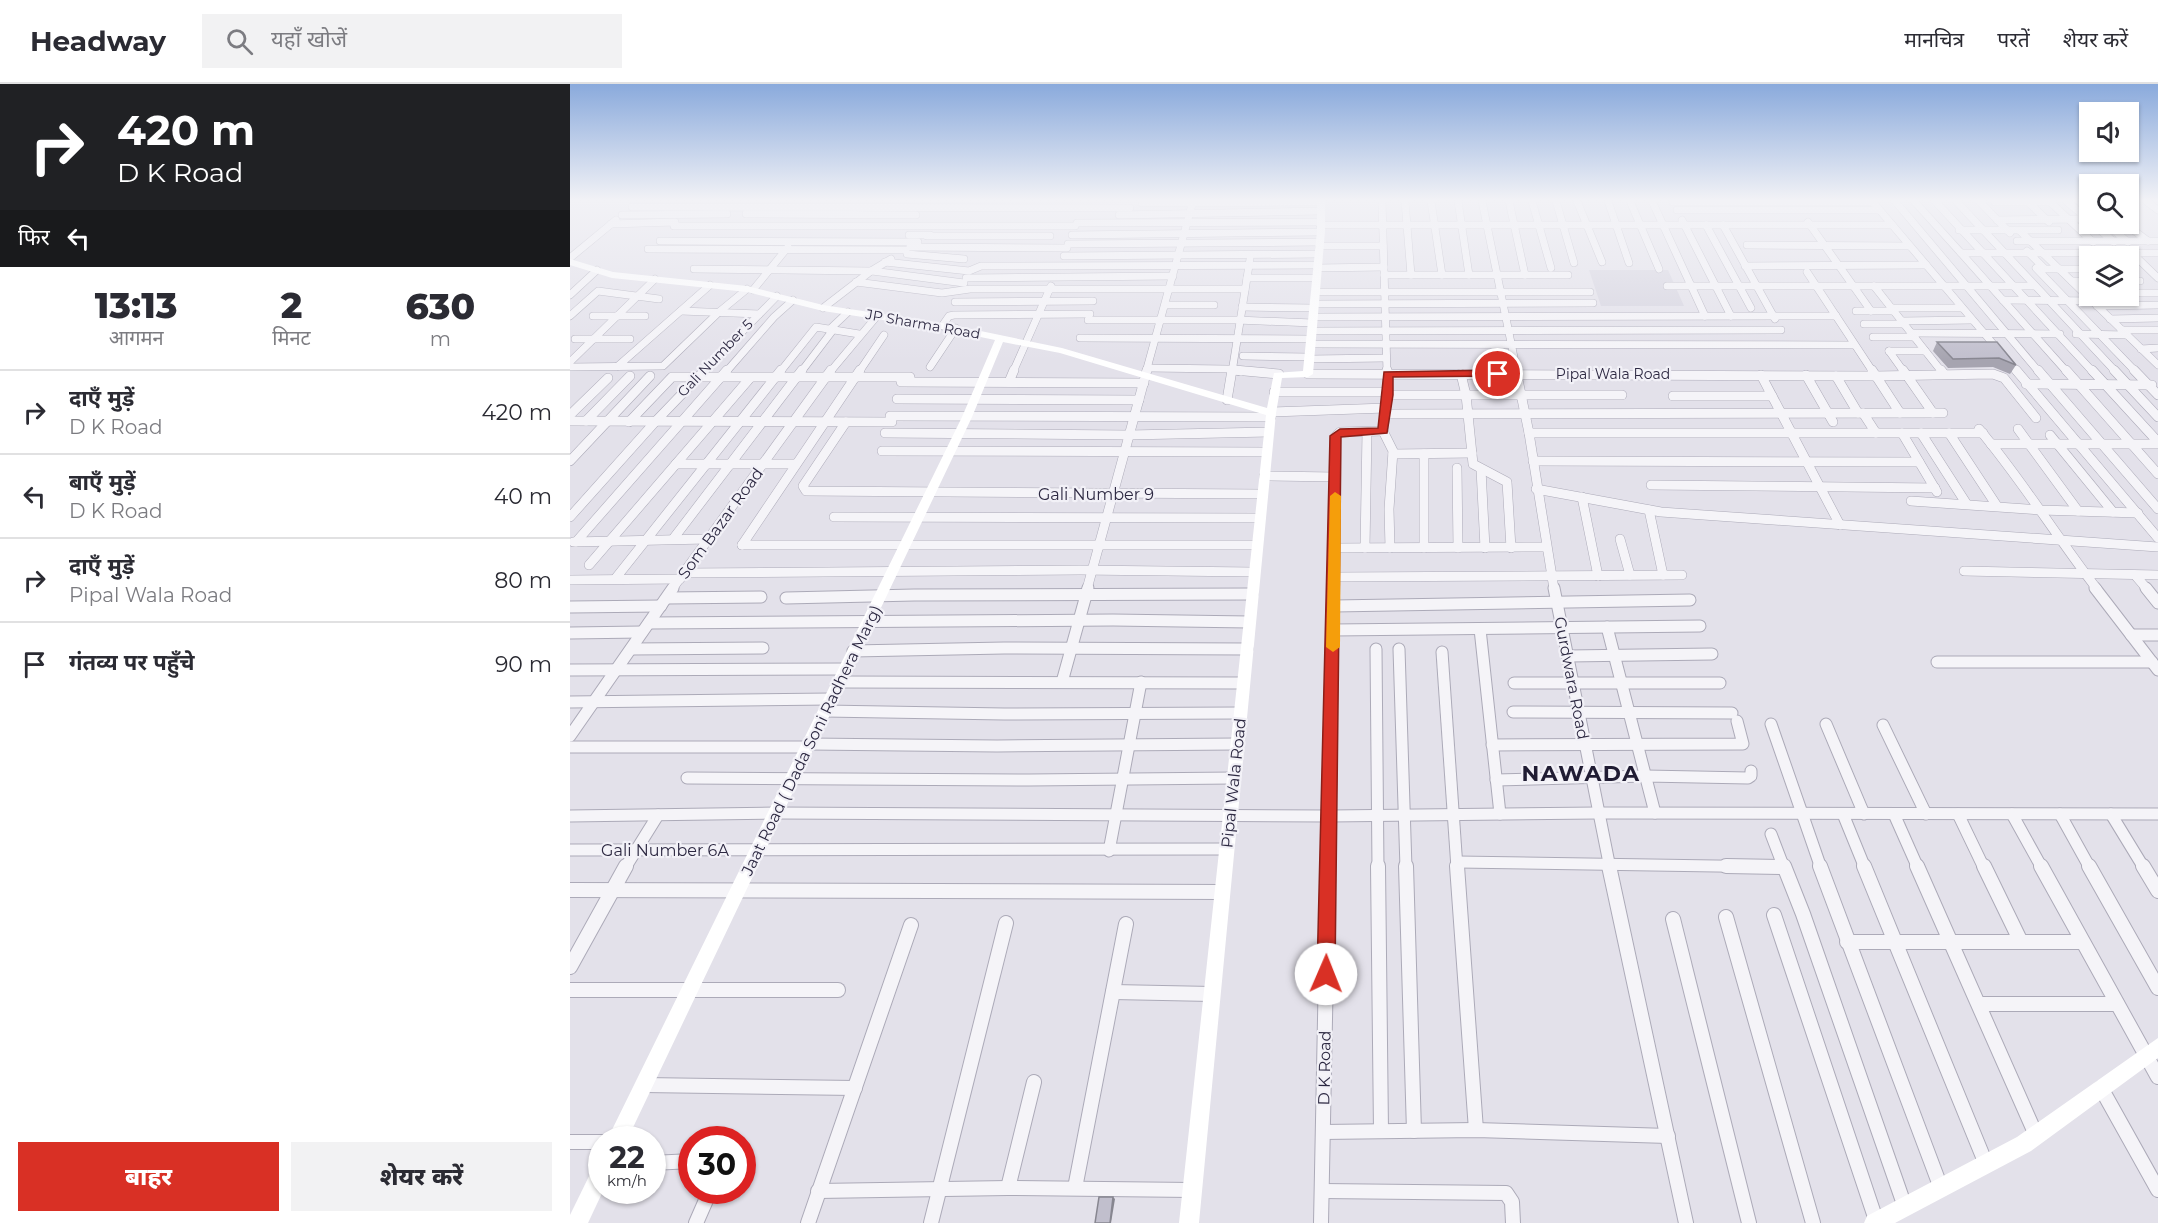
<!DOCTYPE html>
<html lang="hi">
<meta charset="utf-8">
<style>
:root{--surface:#fff;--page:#f2f2f3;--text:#2b2b33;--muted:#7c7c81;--line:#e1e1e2;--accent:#d93025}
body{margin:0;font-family:Montserrat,"Noto Sans Devanagari",sans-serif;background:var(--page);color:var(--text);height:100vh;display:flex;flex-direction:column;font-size:22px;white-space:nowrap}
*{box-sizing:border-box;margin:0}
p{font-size:20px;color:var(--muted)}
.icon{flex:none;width:33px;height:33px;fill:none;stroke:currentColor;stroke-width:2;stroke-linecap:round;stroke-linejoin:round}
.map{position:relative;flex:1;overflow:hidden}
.drawer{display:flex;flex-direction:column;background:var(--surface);width:570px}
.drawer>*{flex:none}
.guide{background:#202124;color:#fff;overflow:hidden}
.fabs{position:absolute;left:1509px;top:18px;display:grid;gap:12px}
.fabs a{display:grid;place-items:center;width:60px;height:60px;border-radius:0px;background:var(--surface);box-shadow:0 2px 4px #0004;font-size:30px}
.speed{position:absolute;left:18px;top:1042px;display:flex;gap:12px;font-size:30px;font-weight:700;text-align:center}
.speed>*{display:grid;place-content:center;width:78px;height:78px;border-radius:50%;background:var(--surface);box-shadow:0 2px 4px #0004;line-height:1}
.speed small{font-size:15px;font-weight:400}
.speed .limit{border:9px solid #d22;background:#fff;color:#111}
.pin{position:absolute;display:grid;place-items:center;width:51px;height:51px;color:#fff;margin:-26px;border:3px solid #fff;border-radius:50%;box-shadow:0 2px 6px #0007}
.me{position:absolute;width:66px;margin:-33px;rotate:1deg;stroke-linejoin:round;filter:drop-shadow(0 0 4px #0008)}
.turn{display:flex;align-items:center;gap:21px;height:126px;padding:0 18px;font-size:27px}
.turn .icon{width:78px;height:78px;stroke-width:2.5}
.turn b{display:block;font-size:42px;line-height:51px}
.then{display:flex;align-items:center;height:57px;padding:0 18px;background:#0003;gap:12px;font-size:22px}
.eta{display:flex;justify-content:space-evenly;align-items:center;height:102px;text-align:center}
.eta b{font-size:36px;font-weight:800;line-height:42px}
.action{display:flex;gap:12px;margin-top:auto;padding:12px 18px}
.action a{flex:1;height:69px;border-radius:0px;background:var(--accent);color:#fff;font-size:24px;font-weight:800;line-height:69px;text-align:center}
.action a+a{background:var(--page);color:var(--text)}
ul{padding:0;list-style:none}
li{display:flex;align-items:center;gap:18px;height:84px;padding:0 18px;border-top:2px solid var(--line)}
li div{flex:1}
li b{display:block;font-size:22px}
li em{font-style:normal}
header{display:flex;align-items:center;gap:36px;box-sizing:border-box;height:84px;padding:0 30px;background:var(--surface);border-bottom:2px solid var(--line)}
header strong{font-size:28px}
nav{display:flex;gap:33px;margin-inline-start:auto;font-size:21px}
.search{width:420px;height:54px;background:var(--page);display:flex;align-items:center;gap:15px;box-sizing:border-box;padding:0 21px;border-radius:0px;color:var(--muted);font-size:22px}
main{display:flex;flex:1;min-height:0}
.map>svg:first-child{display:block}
</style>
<header>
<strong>Headway</strong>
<div class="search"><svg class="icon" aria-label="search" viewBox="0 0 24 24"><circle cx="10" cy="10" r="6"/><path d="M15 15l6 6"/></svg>यहाँ खोजें</div>
<nav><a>मानचित्र</a><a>परतें</a><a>शेयर करें</a></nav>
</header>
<main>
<section class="drawer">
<div class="guide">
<div class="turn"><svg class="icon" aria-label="right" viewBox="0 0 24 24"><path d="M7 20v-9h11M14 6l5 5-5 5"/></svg><div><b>420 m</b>D K Road</div></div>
<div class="then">फिर<svg class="icon" aria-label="left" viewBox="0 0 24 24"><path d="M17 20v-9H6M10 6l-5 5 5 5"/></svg></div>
</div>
<div class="eta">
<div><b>13:13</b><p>आगमन</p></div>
<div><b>2</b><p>मिनट</p></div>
<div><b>630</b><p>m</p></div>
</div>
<ul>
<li><svg class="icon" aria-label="right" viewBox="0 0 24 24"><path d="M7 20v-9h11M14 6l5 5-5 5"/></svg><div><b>दाएँ मुड़ें</b><p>D K Road</p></div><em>420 m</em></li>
<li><svg class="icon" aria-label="left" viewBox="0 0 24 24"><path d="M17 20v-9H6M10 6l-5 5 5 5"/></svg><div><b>बाएँ मुड़ें</b><p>D K Road</p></div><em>40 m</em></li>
<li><svg class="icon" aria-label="right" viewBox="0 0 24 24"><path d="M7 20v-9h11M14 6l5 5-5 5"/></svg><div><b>दाएँ मुड़ें</b><p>Pipal Wala Road</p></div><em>80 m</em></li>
<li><svg class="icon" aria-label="arrive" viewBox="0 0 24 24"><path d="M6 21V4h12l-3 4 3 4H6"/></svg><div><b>गंतव्य पर पहुँचे</b></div><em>90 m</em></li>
</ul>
<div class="action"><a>बाहर</a><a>शेयर करें</a></div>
</section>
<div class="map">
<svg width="1588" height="1139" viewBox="0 0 1588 1139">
<rect width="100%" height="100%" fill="#e3e1ea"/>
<!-- built -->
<polygon fill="#d5d3df" points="1019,186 1098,186 1114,222 1031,222"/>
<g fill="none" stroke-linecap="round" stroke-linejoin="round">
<!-- street-far3 casing -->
<g stroke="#acaab8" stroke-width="8">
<g id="street-far3">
<polyline points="812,117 817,288"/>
<polyline points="835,117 841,191"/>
<polyline points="861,117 872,191"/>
<polyline points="888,117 899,191"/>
<polyline points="912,117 947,288"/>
<polyline points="939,117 955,191"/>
<polyline points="962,117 981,184"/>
<polyline points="986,117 1004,179"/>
<polyline points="1007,117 1032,178"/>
<polyline points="1038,117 1059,179"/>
<polyline points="1060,117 1089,185"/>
<polyline points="1082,117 1135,232"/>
<polyline points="1302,117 1447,288"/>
<polyline points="1325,117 1469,288"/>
<polyline points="1344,117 1391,169 1588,169"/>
<polyline points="1365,117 1523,288"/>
<polyline points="1386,117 1546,288"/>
<polyline points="1409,117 1440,149"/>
<polyline points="1479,117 1523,158"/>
<polyline points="1496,117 1519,136"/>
<polyline points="1509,117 1520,126"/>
<polyline points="1576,117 1588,126"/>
<polyline points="1103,118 1303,118"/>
<polyline points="1425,118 1479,118"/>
<polyline points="1458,118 1479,138"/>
<polyline points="572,119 751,118"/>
<polyline points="62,123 560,124"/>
<polyline points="1107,126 1309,126"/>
<polyline points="176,130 346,131"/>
<polyline points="52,131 157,130"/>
<polyline points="549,131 750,127"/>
<polyline points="1112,136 1161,232"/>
<polyline points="1427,136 1518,135"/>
<polyline points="1238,138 1301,227"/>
<polyline points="507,139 749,138"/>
<polyline points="41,140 105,138 104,142 505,142"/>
<polyline points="1523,140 1544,158"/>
<polyline points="1536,140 1558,158"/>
<polyline points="1555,140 1578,157"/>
<polyline points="750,141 1322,141"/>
<polyline points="1136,141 1181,224"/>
<polyline points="1153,141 1205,235"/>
<polyline points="1389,146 1488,146"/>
<polyline points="1450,147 1588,281"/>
<polyline points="339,151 360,151"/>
<polyline points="502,151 750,148"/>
<polyline points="357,152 480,152"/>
<polyline points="90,157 348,158"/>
<polyline points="1447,157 1588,157"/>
<polyline points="498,160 750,158"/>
<polyline points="1177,161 1339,162"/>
<polyline points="749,162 813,162"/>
<polyline points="340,163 497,164"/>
<polyline points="78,165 336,166"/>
<polyline points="1457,167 1475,185 1520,185"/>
<polyline points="1561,168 1588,194"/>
<polyline points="1391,169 1497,288"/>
<polyline points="337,170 394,175"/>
<polyline points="494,172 749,170"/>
<polyline points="0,174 46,136"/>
<polyline points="315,178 399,187 411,182 748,181"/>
<polyline points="1175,182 1356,181"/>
<polyline points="747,184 814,183"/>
<polyline points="1466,184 1566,288"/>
<polyline points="124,185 301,187"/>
<polyline points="302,187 394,199"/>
<polyline points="1237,188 1303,288"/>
<polyline points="814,191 998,191"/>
<polyline points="396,194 603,192"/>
<polyline points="677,194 747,194"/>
<polyline points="1502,197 1520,197"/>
<polyline points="1558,197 1570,197"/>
<polyline points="286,198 372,209 400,205 675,205"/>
<polyline points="1097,202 1465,202"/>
<polyline points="1304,202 1372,288"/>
<polyline points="183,206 218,163"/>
<polyline points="745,208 1020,208"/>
<polyline points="1558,209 1588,209"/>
<polyline points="0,211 27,186"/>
<polyline points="1433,216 1521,217"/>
<polyline points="385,218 523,217"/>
<polyline points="744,220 1023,219"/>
<polyline points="596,221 644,221"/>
<polyline points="1527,222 1588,221"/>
<polyline points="672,223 744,224"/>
<polyline points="253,224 301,187 321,175"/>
<polyline points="1321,224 1391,224"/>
<polyline points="111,227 189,230"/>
<polyline points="1286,227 1324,227"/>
<polyline points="0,232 28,207 89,215"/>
<polyline points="23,232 75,232"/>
<polyline points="743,233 1266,232"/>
<polyline points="1540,235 1588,234"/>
<polyline points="518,236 667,236 743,239"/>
<polyline points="1332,237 1402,236"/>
<polyline points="1294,240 1334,240"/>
<polyline points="372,242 379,232 384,231 520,230"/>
<polyline points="259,246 278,228"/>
<polyline points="1551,246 1588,246"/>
<polyline points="742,247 1211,246"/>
<polyline points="1341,249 1490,250"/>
<polyline points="1506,250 1557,251"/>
<polyline points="1303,253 1345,253"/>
<polyline points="510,254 741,255"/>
<polyline points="5,255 60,255"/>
<polyline points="741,260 1283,261"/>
<polyline points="1571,265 1588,264"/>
<polyline points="1319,267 1334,288"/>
<polyline points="1319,267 1355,267"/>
<polyline points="673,272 740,273"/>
<polyline points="740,275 816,274"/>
<polyline points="0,278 85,195"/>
<polyline points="48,282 140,201"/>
<polyline points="0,283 93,282 149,228 177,205"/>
<polyline points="360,283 386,244"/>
<polyline points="578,284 658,285 671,288"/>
<polyline points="133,288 207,212"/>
<polyline points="156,288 204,233 223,216"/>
<polyline points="210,288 246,243 289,250"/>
<polyline points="231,288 263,246"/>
<polyline points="260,288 307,232"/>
<polyline points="289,288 314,251"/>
<polyline points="443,288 481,202"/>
<polyline points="576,288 623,117"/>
<polyline points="662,288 680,175"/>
</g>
</g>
<!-- street-far2 casing -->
<g stroke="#acaab8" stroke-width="10">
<g id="street-far2">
<polyline points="664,286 709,290"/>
<polyline points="946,286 959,349 984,505"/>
<polyline points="1302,286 1330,329"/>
<polyline points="1333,286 1363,329"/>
<polyline points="1371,286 1374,290"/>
<polyline points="1446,286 1588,454"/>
<polyline points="1468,286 1588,425"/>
<polyline points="1496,286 1588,390"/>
<polyline points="1522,286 1588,358"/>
<polyline points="1544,286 1588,333"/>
<polyline points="1564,286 1588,311"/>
<polyline points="738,290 1305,292 1423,290 1434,294 1466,334"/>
<polyline points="891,290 896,311 903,380 937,398 941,464"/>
<polyline points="1191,291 1270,441"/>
<polyline points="1236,291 1263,338"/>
<polyline points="1266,292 1288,329"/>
<polyline points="331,298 574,299"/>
<polyline points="439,298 444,286"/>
<polyline points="1456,300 1582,301"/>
<polyline points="704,308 818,308"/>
<polyline points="818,311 1052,311"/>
<polyline points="1103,312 1202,312"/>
<polyline points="327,315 569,316"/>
<polyline points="657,316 662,286"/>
<polyline points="702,328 816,324"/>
<polyline points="1293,329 1306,349"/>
<polyline points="814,330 1373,329"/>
<polyline points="0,331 38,294"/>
<polyline points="320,332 701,333"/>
<polyline points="0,337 322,338"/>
<polyline points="16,337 60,292"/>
<polyline points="59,338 102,293 340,293"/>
<polyline points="276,338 233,402 236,407 692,410"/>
<path d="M 1409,345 C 1452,396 1486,452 1527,505"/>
<polyline points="1448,345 1508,427"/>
<polyline points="813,347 823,367 819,425 820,464"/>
<polyline points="315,349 559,351 699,348"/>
<polyline points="959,349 1413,349"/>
<polyline points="1332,349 1367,408"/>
<polyline points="1351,349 1396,419"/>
<polyline points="1379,349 1427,422"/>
<polyline points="1480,351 1543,428"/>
<polyline points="1421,360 1588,360"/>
<polyline points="312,367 697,368"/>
<polyline points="823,370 902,369"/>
<polyline points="854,370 854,464"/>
<polyline points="0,377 80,292"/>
<polyline points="963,377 1349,378"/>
<polyline points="106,380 225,380"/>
<polyline points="887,384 888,464"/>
<polyline points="911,385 915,464"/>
<polyline points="694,392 765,393"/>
<polyline points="1081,401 1365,404"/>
<polyline points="966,405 1091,428 1588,463"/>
<polyline points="1012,413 1028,492"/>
<polyline points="1341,417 1471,426 1568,429"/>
<polyline points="1079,426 1093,491"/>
<polyline points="0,433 85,338 135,286"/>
<polyline points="264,433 690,434"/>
<polyline points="103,455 232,286"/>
<polyline points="1050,455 1060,491"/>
<polyline points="3,458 137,455"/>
<polyline points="6,458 157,286"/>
<polyline points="172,461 687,461"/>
<polyline points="172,461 290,286"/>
<polyline points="765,464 976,463"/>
<polyline points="795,464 797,348"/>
<polyline points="19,481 180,294"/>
<polyline points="1394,487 1588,491"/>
<polyline points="114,489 510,486 684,488"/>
<polyline points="1565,491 1577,505"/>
<polyline points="764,493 1112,491"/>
<polyline points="45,495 211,286"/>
<polyline points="0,496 110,495"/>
<polyline points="102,505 261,286"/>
<polyline points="517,505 577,286"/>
<polyline points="763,505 766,352 770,348 813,347 818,311 817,286"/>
</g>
</g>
<!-- street-far1 casing -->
<g stroke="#acaab8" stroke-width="13">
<g id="street-far1">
<polyline points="984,504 1040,784"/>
<polyline points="1525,504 1588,586"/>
<polyline points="1576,504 1588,519"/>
<polyline points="97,514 191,513"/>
<polyline points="216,514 344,511 682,510"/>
<polyline points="764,522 1120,516"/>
<polyline points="0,523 91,522"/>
<polyline points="79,539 543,536 679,538"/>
<polyline points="1037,543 1085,729"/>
<polyline points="910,545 930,730"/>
<polyline points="763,546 1130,542"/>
<polyline points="0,549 72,548"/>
<polyline points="1561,551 1588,551"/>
<polyline points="61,565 193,564"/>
<polyline points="806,565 808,784"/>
<polyline points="829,565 836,784"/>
<polyline points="283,567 434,564 677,565"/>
<polyline points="872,568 887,784"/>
<polyline points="998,572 1142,570"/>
<polyline points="1367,578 1582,578"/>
<polyline points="0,586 275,585"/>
<polyline points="269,598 673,599"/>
<polyline points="492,598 518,504"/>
<polyline points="944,599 1150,599"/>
<polyline points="0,618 261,615"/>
<polyline points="255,627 434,630 670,629"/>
<polyline points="943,628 1162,629"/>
<polyline points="1201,640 1251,784"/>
<polyline points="1256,640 1294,730"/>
<polyline points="1313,641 1356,730"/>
<polyline points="0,652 103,504"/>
<polyline points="239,660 427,662 667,660"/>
<polyline points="922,661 1173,660 1167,637"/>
<polyline points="0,663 238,663"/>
<polyline points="117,694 459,696 664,694"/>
<polyline points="926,696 1076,692 1178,694 1181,692 1181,687"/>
<polyline points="1273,730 1295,784"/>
<polyline points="1324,730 1348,784"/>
<polyline points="1388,730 1414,784"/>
<polyline points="1442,730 1472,784"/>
<polyline points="1490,730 1520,784"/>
<polyline points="1541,730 1574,784"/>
<polyline points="0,732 206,729 760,732 1028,729 1588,730"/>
<polyline points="1201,750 1214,784"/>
<polyline points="0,766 657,765"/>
<polyline points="539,767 571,598"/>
<polyline points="888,778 1213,783"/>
<polyline points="55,784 88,731"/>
<polyline points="758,784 763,504"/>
</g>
</g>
<!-- street casing -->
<g stroke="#acaab8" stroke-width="16">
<g id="street">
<polyline points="808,782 811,1047"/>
<polyline points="836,782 844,1047"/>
<polyline points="887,782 906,1046"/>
<polyline points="1039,782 1116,1139"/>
<polyline points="1156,782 1213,783"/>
<polyline points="1214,782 1233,830 1335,1123"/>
<polyline points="1250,782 1371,1104"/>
<polyline points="1294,782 1416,1080"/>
<polyline points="1347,782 1466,1051"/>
<polyline points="1414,782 1451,858"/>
<polyline points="1471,782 1588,993"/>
<polyline points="1519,782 1588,904"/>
<polyline points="1573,782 1588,807"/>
<polyline points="0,806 652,808"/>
<polyline points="1204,831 1307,1139"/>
<polyline points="1156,833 1243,1139"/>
<polyline points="1103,835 1179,1139"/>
<polyline points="1277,858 1512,858"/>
<polyline points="0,883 56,782"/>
<polyline points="0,906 268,906"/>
<polyline points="543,908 642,910"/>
<polyline points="1409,920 1547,920"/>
<polyline points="74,1001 285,1004"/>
<polyline points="1531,1004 1588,1106"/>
<polyline points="753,1048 906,1046 1098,1052"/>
<polyline points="0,1058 32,1058"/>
<polyline points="82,1079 122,1077"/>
<polyline points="438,1104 464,998"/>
<polyline points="505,1104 556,840"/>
<polyline points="248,1107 438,1104 622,1106"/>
<polyline points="752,1107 936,1109 942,1118 943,1139"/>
<polyline points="126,1139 140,1107"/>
<polyline points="238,1139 341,841"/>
<polyline points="361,1139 436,839"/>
<polyline points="751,1139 758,782"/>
</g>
</g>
<!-- street-far3 -->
<use href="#street-far3" stroke="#f5f4f8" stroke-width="7"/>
<!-- street-far2 -->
<use href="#street-far2" stroke="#f5f4f8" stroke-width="9"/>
<!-- street-far1 -->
<use href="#street-far1" stroke="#f5f4f8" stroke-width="11"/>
<!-- street -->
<use href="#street" stroke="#f5f4f8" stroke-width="14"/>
<!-- secondary -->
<g fill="#fff" fill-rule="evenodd">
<polygon points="747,117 755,117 755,147 743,290 738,293 712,294 706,329 629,1139 609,1139 696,331 490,269 433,258 402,333 57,1056 37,1056 392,333 425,256 372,245 253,227 177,208 42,194 0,181 0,175 43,188 177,202 253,221 372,239 492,264 697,324 704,289 733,287 747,147"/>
<polygon points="1588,954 1588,974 1461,1067 1325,1139 1294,1139 1297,1132 1447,1053"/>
<polygon points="32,1077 33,1107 18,1139 0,1139 0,1131 25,1080"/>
</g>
</g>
<!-- wall -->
<polygon fill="#a6a4b0" points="1367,258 1427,258 1446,281 1440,290 1423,283 1378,284 1363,267"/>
<!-- shaded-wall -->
<polygon fill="#878690" points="543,1113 545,1115 541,1139 540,1139"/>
<!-- building -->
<g fill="#c1bfcd" stroke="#878690" stroke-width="1.5">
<polygon points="1367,258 1427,258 1446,281 1429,274 1383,275"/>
<polygon points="529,1113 543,1113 540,1139 525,1139"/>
</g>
<!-- sky -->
<linearGradient id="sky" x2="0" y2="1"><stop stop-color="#8aaadc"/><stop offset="0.42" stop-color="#f2f2f6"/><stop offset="1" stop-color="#f2f2f6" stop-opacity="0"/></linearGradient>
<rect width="1588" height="277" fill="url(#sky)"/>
<!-- route -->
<polygon fill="#d93025" stroke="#8d1f18" stroke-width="1.5" points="928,286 932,287 932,292 823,293 823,311 817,349 771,353 765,890 763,897 756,899 750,897 747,890 760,352 770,345 808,344 814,288"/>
<!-- slow -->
<polygon fill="#f59e0b" points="765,408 771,412 770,563 763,568 756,563 760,412"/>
<g text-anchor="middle" stroke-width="4.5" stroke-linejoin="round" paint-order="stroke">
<!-- far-street labels -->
<g font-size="14" fill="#2d2942" stroke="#f2f1f7">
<text transform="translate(353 240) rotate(10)" y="5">JP Sharma Road</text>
<text transform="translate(145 274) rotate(-46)" y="5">Gali Number 5</text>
<text x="1043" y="295">Pipal Wala Road</text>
</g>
<!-- street labels -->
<g font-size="16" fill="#2d2942" stroke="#f2f1f7">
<text x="526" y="416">Gali Number 9</text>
<text transform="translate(150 439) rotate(-54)" y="6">Som Bazar Road</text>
<text transform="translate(1002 594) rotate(79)" y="6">Gurdwara Road</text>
<text transform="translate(241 656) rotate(-64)" y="6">Jaat Road ( Dada Soni Radhera Marg)</text>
<text transform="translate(663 699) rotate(-84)" y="6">Pipal Wala Road</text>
<text x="95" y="772">Gali Number 6A</text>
<text transform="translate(754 984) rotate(-89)" y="6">D K Road</text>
</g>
<!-- district labels -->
<g font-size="22" font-weight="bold" letter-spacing="1.5" fill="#201c33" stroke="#f2f1f7">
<text x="1011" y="697">NAWADA</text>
</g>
</g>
</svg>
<div class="fabs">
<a><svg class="icon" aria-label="sound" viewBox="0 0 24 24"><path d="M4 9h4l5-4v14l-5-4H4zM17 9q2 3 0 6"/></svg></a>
<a><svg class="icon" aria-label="search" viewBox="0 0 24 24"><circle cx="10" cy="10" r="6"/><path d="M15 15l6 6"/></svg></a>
<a><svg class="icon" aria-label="layers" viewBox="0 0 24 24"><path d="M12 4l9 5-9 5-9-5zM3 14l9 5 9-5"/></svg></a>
</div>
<div class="speed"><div>22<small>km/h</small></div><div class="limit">30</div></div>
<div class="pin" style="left:928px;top:290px;background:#d93025"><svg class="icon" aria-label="arrive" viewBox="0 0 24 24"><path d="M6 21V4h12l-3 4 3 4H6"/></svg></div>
<svg class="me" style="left:756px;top:890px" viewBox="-20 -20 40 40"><circle r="19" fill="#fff"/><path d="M0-13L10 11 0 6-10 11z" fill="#d93025"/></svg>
</div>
</main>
